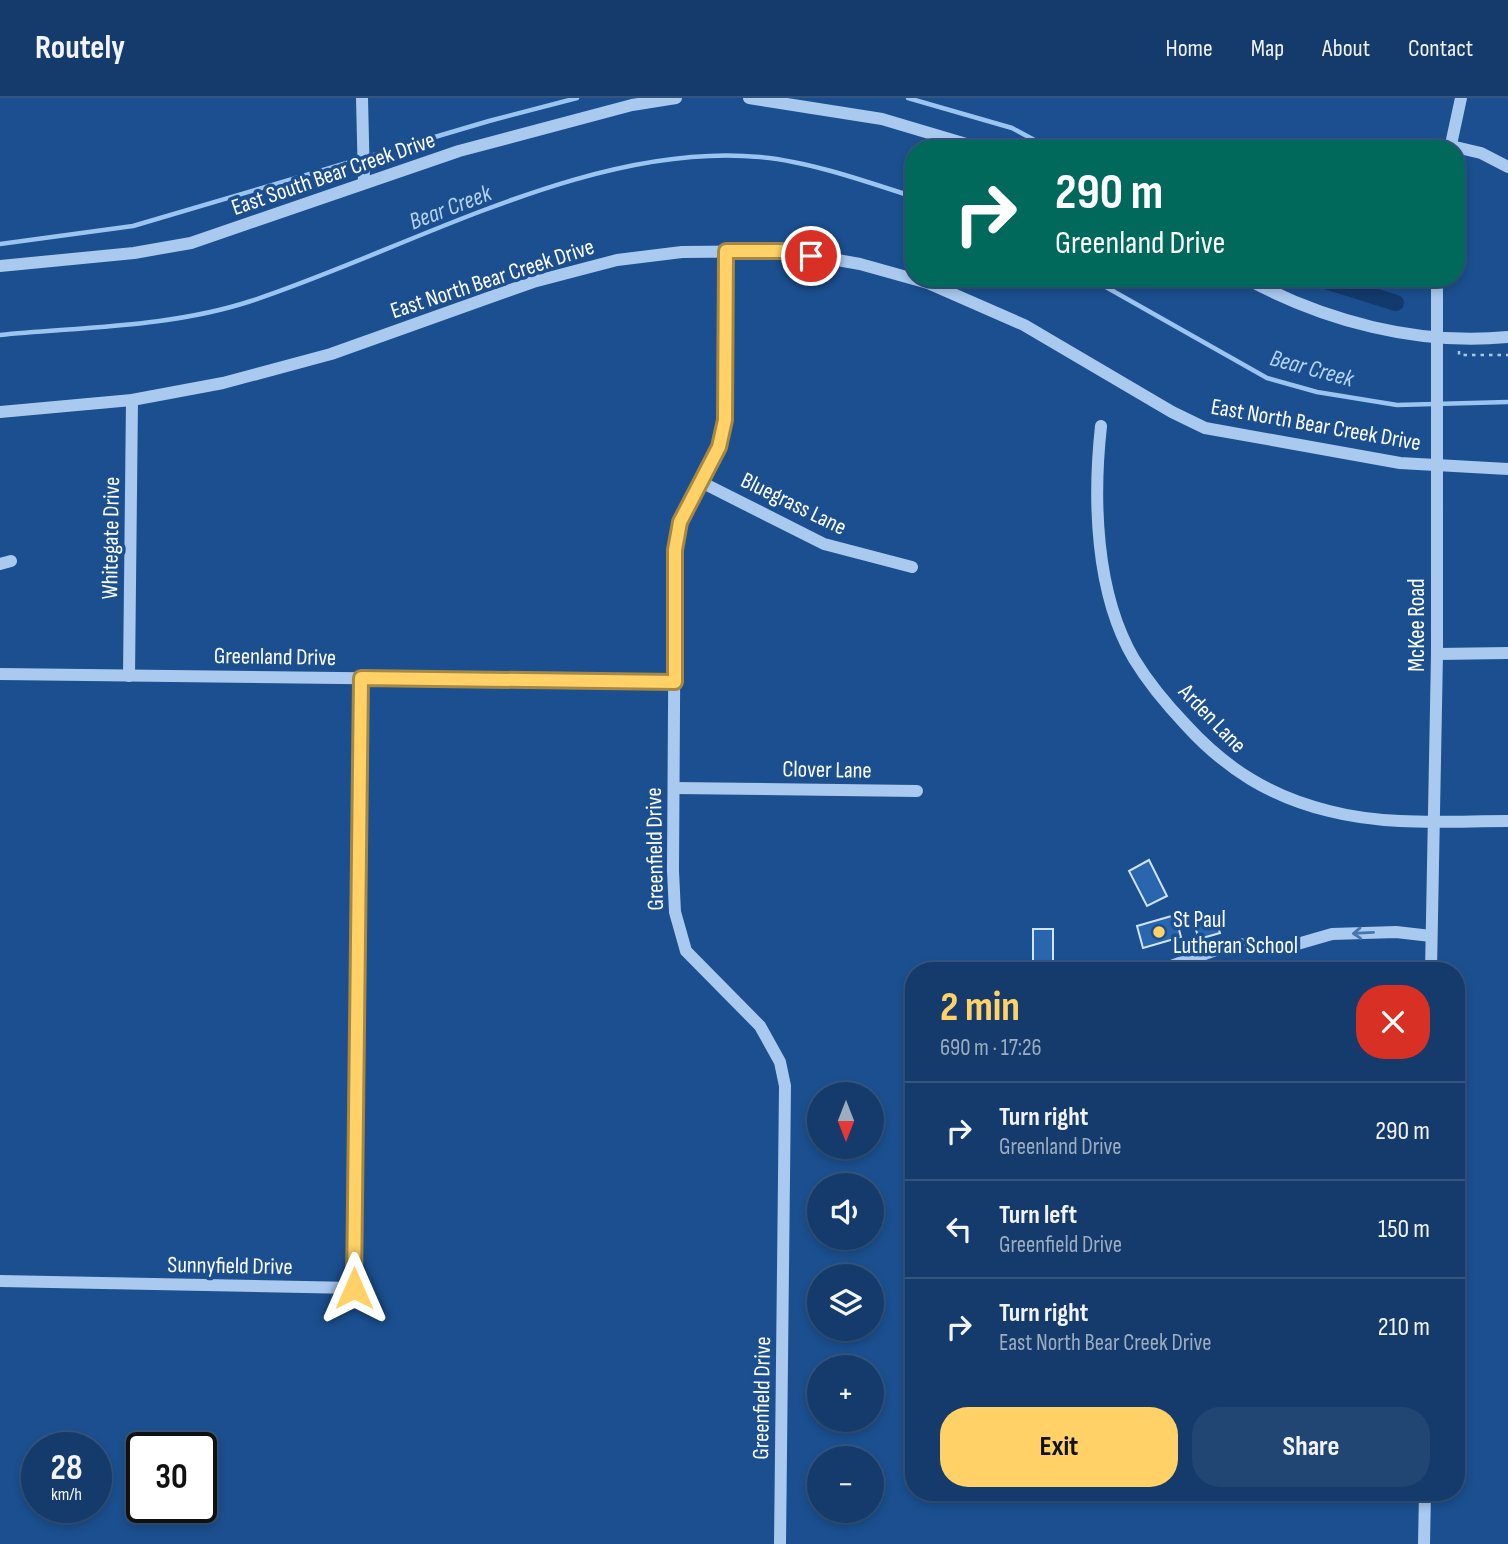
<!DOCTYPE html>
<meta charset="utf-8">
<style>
:root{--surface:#143b6b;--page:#214673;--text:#f1f3f6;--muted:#9dadc1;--line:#33557e;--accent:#ffd166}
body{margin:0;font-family:"Sofia Sans Condensed",sans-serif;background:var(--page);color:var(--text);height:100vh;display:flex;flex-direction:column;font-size:26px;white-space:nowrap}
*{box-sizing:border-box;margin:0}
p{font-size:23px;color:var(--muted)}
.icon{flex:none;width:38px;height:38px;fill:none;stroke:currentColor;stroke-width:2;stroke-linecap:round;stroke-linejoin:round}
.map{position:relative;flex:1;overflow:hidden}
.panel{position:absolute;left:905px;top:864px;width:560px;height:539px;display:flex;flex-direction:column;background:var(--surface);border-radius:28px;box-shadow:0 4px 10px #0003,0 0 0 2px var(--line)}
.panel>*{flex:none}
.banner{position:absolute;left:905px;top:42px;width:560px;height:147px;border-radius:28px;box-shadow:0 4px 10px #0003,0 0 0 2px var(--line);background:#00695c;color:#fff;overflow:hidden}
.needle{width:46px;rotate:180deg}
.buttons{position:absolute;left:807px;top:984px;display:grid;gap:14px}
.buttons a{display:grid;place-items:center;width:77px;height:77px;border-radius:50%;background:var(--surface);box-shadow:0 4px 10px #0003,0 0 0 2px var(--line);font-size:35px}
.speed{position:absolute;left:21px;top:1334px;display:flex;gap:14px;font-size:35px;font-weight:700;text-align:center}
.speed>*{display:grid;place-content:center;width:91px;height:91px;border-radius:50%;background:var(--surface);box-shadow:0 4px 10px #0003,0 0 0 2px var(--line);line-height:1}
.speed small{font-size:18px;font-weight:400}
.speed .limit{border:4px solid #111;border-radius:10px;background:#fff;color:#111}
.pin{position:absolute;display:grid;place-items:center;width:60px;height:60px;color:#fff;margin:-30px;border:4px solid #fff;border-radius:50%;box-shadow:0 2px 7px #0007}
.me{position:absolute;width:77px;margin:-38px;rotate:0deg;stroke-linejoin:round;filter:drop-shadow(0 0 5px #0008)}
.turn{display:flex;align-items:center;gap:24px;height:147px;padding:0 35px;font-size:32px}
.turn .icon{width:91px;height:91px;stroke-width:2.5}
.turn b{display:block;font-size:49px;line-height:60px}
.round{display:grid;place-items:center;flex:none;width:74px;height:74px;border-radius:28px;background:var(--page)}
.summary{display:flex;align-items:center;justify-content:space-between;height:119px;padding:0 35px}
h1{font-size:42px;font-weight:700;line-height:52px;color:var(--accent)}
.button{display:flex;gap:14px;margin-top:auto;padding:14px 35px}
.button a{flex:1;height:80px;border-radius:28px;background:var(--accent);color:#111;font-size:28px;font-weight:700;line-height:80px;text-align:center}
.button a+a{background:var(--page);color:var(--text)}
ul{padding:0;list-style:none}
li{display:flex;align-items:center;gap:21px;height:98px;padding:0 35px;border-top:2px solid var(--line)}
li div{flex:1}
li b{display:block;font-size:26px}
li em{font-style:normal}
header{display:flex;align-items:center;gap:42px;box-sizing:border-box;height:98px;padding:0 35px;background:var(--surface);border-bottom:2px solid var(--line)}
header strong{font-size:33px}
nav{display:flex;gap:38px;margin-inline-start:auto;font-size:24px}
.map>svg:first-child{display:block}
</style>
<header>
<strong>Routely</strong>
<nav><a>Home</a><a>Map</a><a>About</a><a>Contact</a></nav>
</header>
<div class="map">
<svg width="1508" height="1446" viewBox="0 0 1508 1446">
<rect width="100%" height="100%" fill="#1b4f8f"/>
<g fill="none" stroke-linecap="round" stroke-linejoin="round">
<!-- stream -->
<g stroke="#9cc4f0" stroke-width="4.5">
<polyline points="908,0 1012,30 1051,51"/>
<polyline points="0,146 133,128 489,23 577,0"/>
<polyline points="1090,180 1267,280 1317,294 1397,307 1508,304"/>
<path d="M 0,237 C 82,229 172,229 251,203 C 409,151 592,43 760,59 C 808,63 868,84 914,99"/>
</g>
<!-- canal -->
<polyline stroke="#123a6d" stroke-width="16" points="1316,180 1396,205"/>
</g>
<!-- building -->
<g fill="#2a66ad" stroke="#cfe3fa" stroke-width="2">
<polygon points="1149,762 1167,798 1147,808 1129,773"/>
<polygon points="1175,817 1181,839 1143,850 1137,828"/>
<polygon points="1215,820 1220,835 1199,841 1194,826"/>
<rect x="1033" y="831" width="20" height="42"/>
</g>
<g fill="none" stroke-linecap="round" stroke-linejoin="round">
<!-- path -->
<polyline stroke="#a9c9ee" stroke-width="2.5" stroke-dasharray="3.5 5" stroke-linecap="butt" points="1459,253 1459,257 1508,257"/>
<!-- minor -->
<g stroke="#a9c9ee" stroke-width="12">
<polyline points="362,0 364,84"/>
<polyline points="749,0 882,21 983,51"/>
<polyline points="1451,48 1481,55 1508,69"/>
<polyline points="1450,51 1461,0"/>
<path d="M 726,153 L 725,322 C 714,370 683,402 675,451 L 673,773 L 675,814 L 686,853 L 760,928 L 780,964 L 785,988 L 780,1446"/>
<polyline points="0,168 134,155 191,145 459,53 632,7 676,0"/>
<path d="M 1245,180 C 1324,223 1418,248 1508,239"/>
<polyline points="0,314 132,302 223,285 331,256 533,184 617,162 682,154 787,153 860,166 928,185 1024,227 1172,314 1205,330 1400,365 1508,371"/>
<path d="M 1101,328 C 1093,401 1095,495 1134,561 C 1148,584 1167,607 1186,627 C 1226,671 1271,699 1329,713 C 1387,728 1448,723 1508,723"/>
<polyline points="701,384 824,446 912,469"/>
<polyline points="0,466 11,463"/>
<polyline points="1437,556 1508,555"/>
<polyline points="0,576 675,584"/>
<polyline points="129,578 132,302"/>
<polyline points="674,690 917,693"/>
<polyline points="1175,873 1174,867 1224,849 1241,846 1258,851 1287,849 1332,836 1396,834 1431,838"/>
<polyline points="1431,873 1437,556 1437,180"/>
<polyline points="0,1183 354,1190 361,580"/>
<polyline points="1424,1446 1425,1395"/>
</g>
</g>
<!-- one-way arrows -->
<defs><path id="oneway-shaft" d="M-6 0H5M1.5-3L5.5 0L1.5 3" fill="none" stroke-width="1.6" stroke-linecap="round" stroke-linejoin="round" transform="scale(1.75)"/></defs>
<use stroke="#4674ac" href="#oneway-shaft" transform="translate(1363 835) rotate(177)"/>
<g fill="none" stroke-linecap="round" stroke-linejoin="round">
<!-- route casing -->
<g stroke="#a68842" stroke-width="18">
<polyline id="route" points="354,1190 361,580 675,584 675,452 680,424 719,349 725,322 726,153 787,153 811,158"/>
</g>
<!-- route -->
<use href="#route" stroke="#ffd166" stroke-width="12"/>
</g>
<!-- markers -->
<circle fill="#ffd166" stroke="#1b4f8f" stroke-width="2.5" cx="1159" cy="834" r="7"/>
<g text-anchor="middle" stroke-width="7" stroke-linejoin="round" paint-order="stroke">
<!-- street labels -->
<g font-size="23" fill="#fff" stroke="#1b4f8f">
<text transform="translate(333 75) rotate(-19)" y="8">East South Bear Creek Drive</text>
<text transform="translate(492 180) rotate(-18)" y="8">East North Bear Creek Drive</text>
<text transform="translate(1316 326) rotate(10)" y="8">East North Bear Creek Drive</text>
<text transform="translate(794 405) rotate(26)" y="8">Bluegrass Lane</text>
<text transform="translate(110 440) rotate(-89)" y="8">Whitegate Drive</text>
<text transform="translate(1416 527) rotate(-90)" y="8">McKee Road</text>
<text transform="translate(275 558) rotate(1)" y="8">Greenland Drive</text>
<text transform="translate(1213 620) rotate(46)" y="8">Arden Lane</text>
<text transform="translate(827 671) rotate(1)" y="8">Clover Lane</text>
<text transform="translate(654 751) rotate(-91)" y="8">Greenfield Drive</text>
<text transform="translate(230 1167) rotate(1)" y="8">Sunnyfield Drive</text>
<text transform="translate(761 1300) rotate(-89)" y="8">Greenfield Drive</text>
</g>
<!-- poi labels -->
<g font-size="23" fill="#fff" stroke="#1b4f8f" text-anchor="start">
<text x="1173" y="829">St Paul<tspan x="1173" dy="26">Lutheran School</tspan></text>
</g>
<!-- water labels -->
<g font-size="24" font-style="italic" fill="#b5d3f5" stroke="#1b4f8f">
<text transform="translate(450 109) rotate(-21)" y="8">Bear Creek</text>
<text transform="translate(1312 270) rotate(15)" y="8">Bear Creek</text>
</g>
</g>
</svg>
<div class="buttons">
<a><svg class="needle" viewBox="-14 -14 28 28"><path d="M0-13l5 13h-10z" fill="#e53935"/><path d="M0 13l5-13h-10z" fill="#9dadc1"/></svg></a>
<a><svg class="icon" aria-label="sound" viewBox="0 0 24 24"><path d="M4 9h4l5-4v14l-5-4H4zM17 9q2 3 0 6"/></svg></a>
<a><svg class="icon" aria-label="layers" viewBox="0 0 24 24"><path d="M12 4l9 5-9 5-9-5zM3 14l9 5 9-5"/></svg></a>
<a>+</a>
<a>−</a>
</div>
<div class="speed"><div>28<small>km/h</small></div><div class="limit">30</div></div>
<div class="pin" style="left:811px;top:158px;background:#d93025"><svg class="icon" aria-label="arrive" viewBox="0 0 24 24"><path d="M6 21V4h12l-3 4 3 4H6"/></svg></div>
<svg class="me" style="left:354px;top:1190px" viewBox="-20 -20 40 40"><path d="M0-17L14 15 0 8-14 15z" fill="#ffd166" stroke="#fff" stroke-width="4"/></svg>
<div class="banner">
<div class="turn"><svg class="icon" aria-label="right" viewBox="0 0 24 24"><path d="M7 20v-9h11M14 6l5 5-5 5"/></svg><div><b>290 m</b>Greenland Drive</div></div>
</div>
<section class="panel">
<div class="summary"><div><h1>2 min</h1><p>690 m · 17:26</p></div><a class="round" style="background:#d93025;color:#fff"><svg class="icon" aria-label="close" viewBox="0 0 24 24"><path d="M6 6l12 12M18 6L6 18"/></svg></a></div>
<ul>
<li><svg class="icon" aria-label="right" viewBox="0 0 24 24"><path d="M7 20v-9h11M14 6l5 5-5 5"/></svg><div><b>Turn right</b><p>Greenland Drive</p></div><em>290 m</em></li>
<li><svg class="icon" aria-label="left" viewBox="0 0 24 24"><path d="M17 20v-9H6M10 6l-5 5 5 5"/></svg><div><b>Turn left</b><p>Greenfield Drive</p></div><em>150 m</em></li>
<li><svg class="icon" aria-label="right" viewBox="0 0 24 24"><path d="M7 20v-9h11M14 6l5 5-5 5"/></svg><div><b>Turn right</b><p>East North Bear Creek Drive</p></div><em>210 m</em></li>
</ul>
<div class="button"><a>Exit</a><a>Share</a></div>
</section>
</div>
